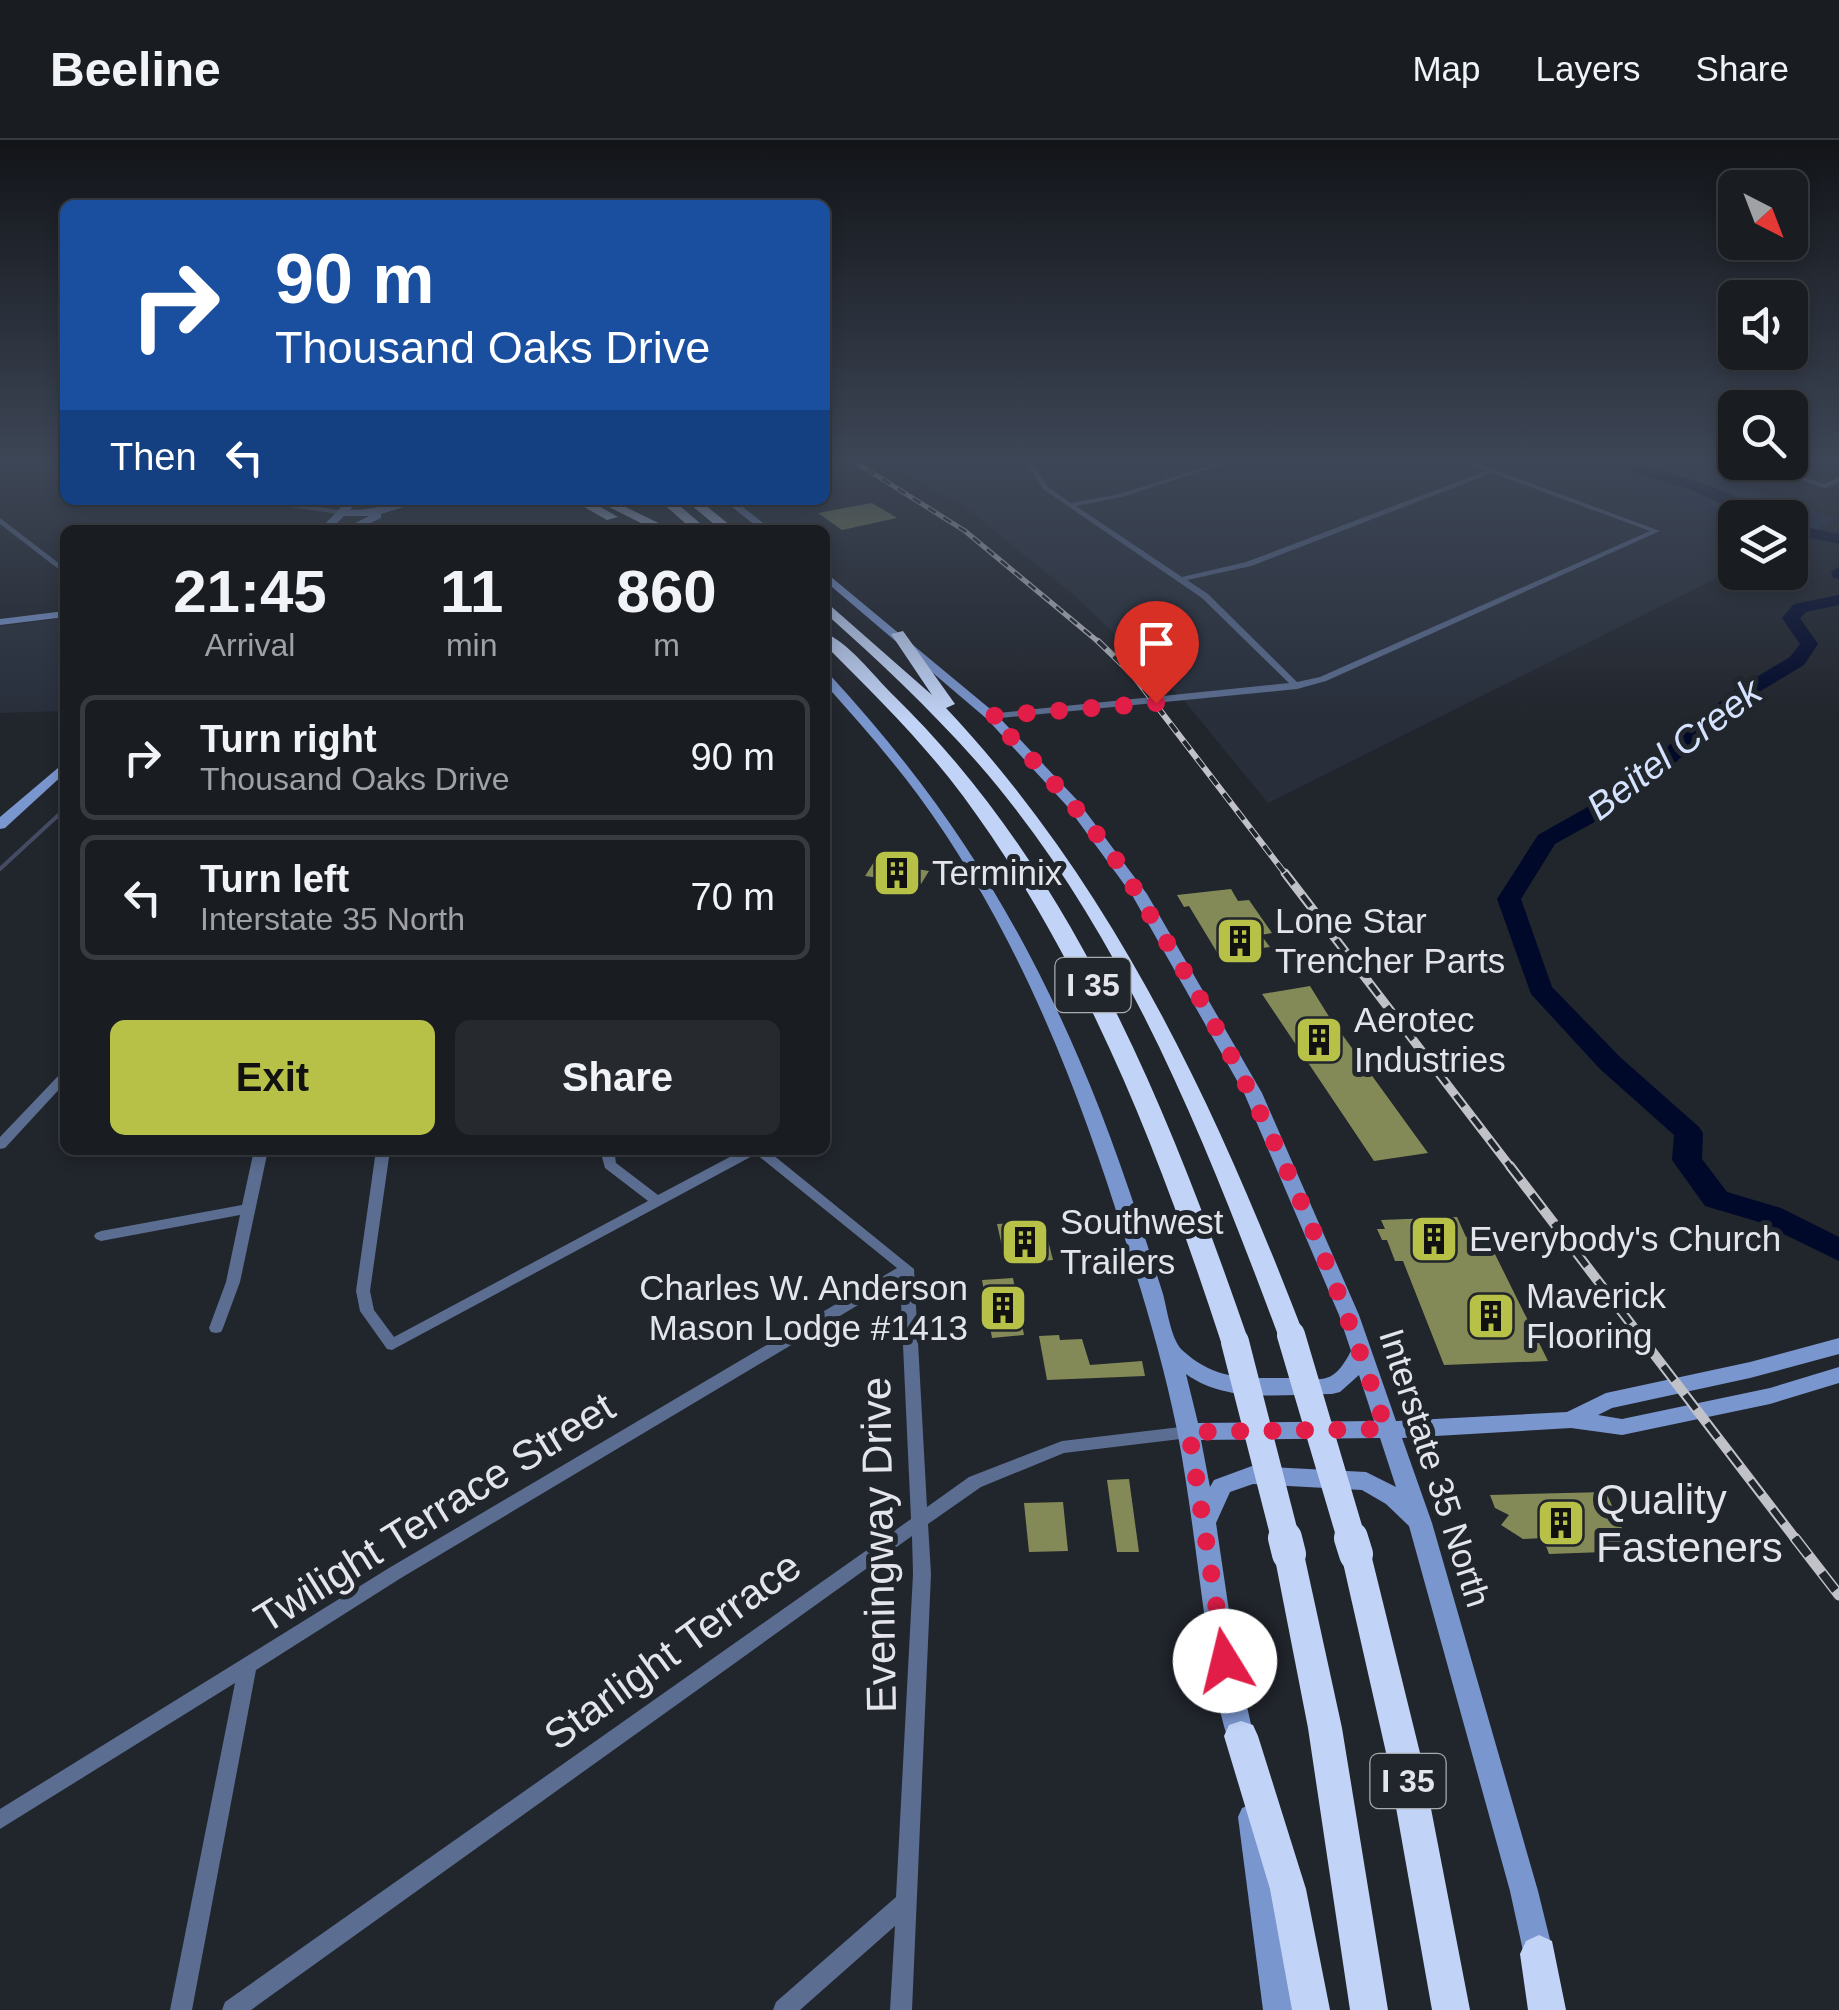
<!DOCTYPE html>
<style>
:root{--surface:#191c21;--page:#26292e;--text:#f1f3f6;--muted:#9fa1a5;--line:#373a3f;--accent:#b7c148}
body{margin:0;font-family:Helvetica,sans-serif;background:var(--page);color:var(--text);height:100vh;display:flex;flex-direction:column;font-size:38px;white-space:nowrap}
*{box-sizing:border-box;margin:0}
p{font-size:32px;color:var(--muted)}
.icon{flex:none;width:55px;height:55px;fill:none;stroke:currentColor;stroke-width:2;stroke-linecap:round;stroke-linejoin:round}
.map{position:relative;flex:1;overflow:hidden}
.details{position:absolute;left:60px;top:385px;width:770px;height:630px;display:flex;flex-direction:column;background:var(--surface);border-radius:15px;box-shadow:0 5px 15px #0003,0 0 0 2px var(--line)}
.details>*{flex:none}
.banner{position:absolute;left:60px;top:60px;width:770px;height:305px;border-radius:15px;box-shadow:0 5px 15px #0003,0 0 0 2px var(--line);background:#1a4fa0;color:#fff;overflow:hidden}
.needle{width:65px;rotate:138deg}
.fabs{position:absolute;left:1718px;top:30px;display:grid;gap:20px}
.fabs a{display:grid;place-items:center;width:90px;height:90px;border-radius:15px;background:var(--surface);box-shadow:0 5px 15px #0003,0 0 0 2px var(--line);font-size:50px}
.pin{position:absolute;display:grid;place-items:center;width:85px;height:85px;color:#fff;margin:-102px -42px;border-radius:50% 50% 50% 0;rotate:-45deg;box-shadow:0 0 10px #0007}
.pin .icon{rotate:45deg}
.me{position:absolute;width:110px;margin:-55px;rotate:351deg;stroke-linejoin:round;filter:drop-shadow(0 0 8px #0008)}
.turn{display:flex;align-items:center;gap:35px;height:210px;padding:0 50px;font-size:45px}
.turn .icon{width:130px;height:130px;stroke-width:2.5}
.turn b{display:block;font-size:70px;line-height:85px}
.then{display:flex;align-items:center;height:95px;padding:0 50px;background:#0003;gap:20px;font-size:38px}
.eta{display:flex;justify-content:space-evenly;align-items:center;height:170px;text-align:center}
.eta b{font-size:60px;font-weight:600;line-height:70px}
.cta{display:flex;gap:20px;margin-top:auto;padding:20px 50px}
.cta a{flex:1;height:115px;border-radius:15px;background:var(--accent);color:#111;font-size:40px;font-weight:600;line-height:115px;text-align:center}
.cta a+a{background:var(--page);color:var(--text)}
ul{padding:0;list-style:none}
li{display:flex;align-items:center;gap:30px;height:125px;margin:0 20px 15px;padding:0 30px;border:5px solid var(--line);border-radius:15px}
li div{flex:1}
li b{display:block;font-size:38px}
li em{font-style:normal}
header{display:flex;align-items:center;gap:60px;box-sizing:border-box;height:140px;padding:0 50px;background:var(--surface);border-bottom:2px solid var(--line)}
header strong{font-size:48px}
nav{display:flex;gap:55px;margin-inline-start:auto;font-size:35px}
.map>svg:first-child{display:block}
</style>
<header>
<strong>Beeline</strong>
<nav><a>Map</a><a>Layers</a><a>Share</a></nav>
</header>
<div class="map">
<svg width="1839" height="1870" viewBox="0 0 1839 1870">
<rect width="100%" height="100%" fill="#21252c"/>
<!-- built -->
<g fill="#282f3b">
<polygon points="878,320 1543,320 1735,384 1735,429 1268,663 1186,563 1076,457 964,366"/>
<polygon points="65,478 65,571 0,573 0,486"/>
</g>
<!-- green -->
<polygon fill="#222f49" points="1543,320 1692,320 1772,360 1839,379 1790,401 1790,378 1735,378 1735,384"/>
<g fill="none" stroke-linecap="round" stroke-linejoin="round">
<!-- stream -->
<polyline stroke="#454b64" stroke-width="4" points="0,729 65,669"/>
<!-- river -->
<g fill="#01092b" fill-rule="evenodd">
<path d="M 1594,320 C 1639,320 1738,350 1774,378 L 1752,378 L 1689,349 Z"/>
<polygon points="1790,384 1839,394 1839,404 1790,394"/>
<polygon points="1839,427 1839,439 1833,438 1831,432"/>
<polygon points="1839,455 1839,465 1806,472 1800,478 1818,504 1804,525 1744,561 1632,661 1555,704 1521,759 1552,847 1620,917 1699,987 1703,993 1702,1019 1727,1052 1781,1068 1839,1097 1839,1121 1759,1082 1705,1066 1672,1020 1674,995 1600,929 1531,854 1497,759 1538,695 1616,651 1730,553 1790,517 1800,504 1782,478 1794,464"/>
</g>
</g>
<!-- building -->
<g fill="#848a57">
<polygon points="872,363 897,378 842,390 818,373"/>
<polygon points="874,722 929,731 921,744 865,736"/>
<polygon points="1231,749 1238,761 1249,760 1272,793 1261,795 1270,807 1218,814 1189,766 1184,767 1177,755"/>
<polygon points="1310,846 1328,875 1428,1013 1374,1021 1262,854"/>
<polygon points="1457,1077 1466,1097 1486,1096 1548,1221 1444,1225 1403,1121 1395,1121 1387,1100 1382,1100 1377,1089 1385,1089 1381,1080"/>
<polygon points="1043,1081 1053,1120 1006,1124 997,1084"/>
<polygon points="1013,1138 1024,1195 992,1198 982,1140"/>
<polygon points="1059,1195 1060,1200 1082,1199 1090,1225 1142,1221 1145,1236 1047,1240 1039,1196"/>
<polygon points="1129,1339 1139,1412 1117,1412 1107,1340"/>
<polygon points="1606,1352 1632,1411 1549,1414 1543,1398 1523,1399 1501,1385 1509,1375 1495,1368 1490,1355"/>
<polygon points="1063,1362 1068,1411 1029,1412 1024,1363"/>
</g>
<g fill="none" stroke-linecap="round" stroke-linejoin="round">
<!-- street -->
<g fill="#5b6d90" fill-rule="evenodd">
<path d="M 1024,320 L 1030,320 L 1048,347 L 1071,363 L 1119,354 L 1227,320 L 1236,320 L 1122,357 L 1076,366 L 1182,437 L 1246,422 L 1486,331 L 1459,320 L 1468,320 L 1660,391 L 1326,541 L 1297,549 L 991,579 L 988,578 L 988,574 L 1289,543 L 1202,458 L 1043,349 ZM 1492,333 L 1650,391 L 1320,537 L 1297,542 L 1208,454 L 1187,440 L 1251,426 Z"/>
<polygon points="1747,322 1758,322 1824,344 1839,337 1839,342 1825,348"/>
<polygon points="279,360 344,371 348,373 344,375 284,366"/>
<polygon points="0,378 65,428 65,434 0,384"/>
<polygon points="65,932 65,943 5,1008 0,1009 0,997 61,933"/>
<polygon points="254,1010 268,1010 240,1142 223,1188 221,1192 216,1193 211,1192 209,1188 226,1142 240,1075 101,1101 96,1099 94,1096 96,1093 101,1091 242,1065"/>
<polygon points="376,1010 390,1010 370,1151 374,1170 394,1197 648,1061 605,1028 600,1010 614,1010 616,1023 658,1055 743,1010 767,1010 914,1129 927,1367 969,1337 1062,1301 1189,1286 1195,1288 1197,1292 1195,1296 1189,1298 1064,1313 981,1347 928,1384 931,1434 912,1870 890,1870 895,1786 800,1870 773,1870 776,1862 896,1757 913,1434 912,1396 251,1870 222,1870 225,1862 911,1379 900,1140 401,1438 256,1530 192,1870 170,1870 235,1543 0,1689 0,1669 389,1428 897,1128 756,1014 392,1210 387,1209 360,1171 356,1151"/>
</g>
<!-- secondary -->
<g fill="#7a96ce" fill-rule="evenodd">
<path d="M 348,360 L 359,360 L 350,370 C 379,370 400,360 427,360 L 381,374 L 381,378 L 355,390 L 342,390 L 369,376 L 344,376 L 330,390 L 319,390 Z"/>
<polygon points="723,360 734,360 772,390 761,390"/>
<path d="M 825,432 L 995,573 L 1077,660 L 1147,754 L 1262,953 L 1359,1175 L 1396,1281 L 1567,1272 L 1606,1253 L 1750,1222 L 1839,1198 L 1839,1214 L 1750,1238 L 1612,1268 L 1598,1275 L 1622,1279 L 1770,1248 L 1839,1227 L 1839,1243 L 1770,1264 L 1622,1295 L 1571,1288 L 1402,1298 L 1432,1383 L 1538,1751 L 1555,1820 L 1550,1830 L 1540,1835 L 1530,1830 L 1525,1820 L 1510,1751 L 1409,1386 L 1386,1364 L 1362,1350 L 1253,1344 L 1230,1352 L 1216,1383 L 1236,1518 L 1255,1602 L 1251,1611 L 1242,1614 L 1233,1611 C 1219,1580 1215,1541 1209,1507 C 1198,1435 1191,1362 1177,1290 C 1164,1225 1145,1162 1125,1099 C 1077,943 1015,787 918,655 C 889,616 857,580 825,544 L 825,533 L 829,534 C 939,653 1015,770 1079,919 C 1112,995 1138,1075 1163,1154 C 1167,1169 1171,1199 1182,1210 C 1216,1241 1245,1238 1288,1238 C 1299,1238 1315,1241 1326,1238 C 1338,1235 1345,1222 1351,1211 L 1339,1175 L 1244,953 L 1132,755 L 1067,666 L 987,579 L 825,441 ZM 1186,1234 C 1227,1264 1284,1254 1332,1254 L 1340,1252 L 1359,1235 L 1374,1281 L 1198,1283 ZM 1380,1298 L 1396,1347 L 1366,1332 L 1252,1326 L 1214,1340 L 1210,1347 L 1201,1300 Z"/>
<polygon points="65,471 65,477 0,485 0,479"/>
<polygon points="65,622 65,633 5,688 0,689 0,677"/>
<polygon points="1252,1664 1262,1668 1266,1677 1293,1870 1263,1870 1238,1677 1242,1668"/>
</g>
<!-- highway -->
<g fill="#c1d3f6" fill-rule="evenodd">
<polygon points="572,360 588,360 618,377 607,380"/>
<polygon points="595,360 611,360 673,390 655,390"/>
<polygon points="659,360 673,360 708,390 693,390"/>
<polygon points="685,360 699,360 736,390 721,390"/>
<path d="M 825,461 L 932,555 L 891,494 L 903,491 L 955,564 L 946,568 C 1115,748 1216,967 1304,1195 L 1301,1202 L 1291,1205 L 1281,1202 L 1278,1195 C 1203,994 1120,785 976,621 C 929,568 878,520 825,473 Z"/>
<path d="M 825,493 C 849,503 873,535 892,554 C 1072,728 1169,970 1249,1202 L 1245,1209 L 1235,1212 L 1225,1209 L 1221,1202 C 1158,1009 1085,821 963,656 C 922,601 873,553 825,505 Z"/>
<polygon points="1289,1401 1300,1405 1304,1414 1342,1588 1388,1870 1350,1870 1308,1588 1274,1414 1278,1405"/>
<polygon points="1356,1401 1367,1405 1371,1414 1421,1617 1470,1870 1432,1870 1387,1617 1341,1414 1345,1405"/>
<polygon points="1241,1581 1253,1585 1258,1596 1306,1749 1330,1870 1292,1870 1270,1749 1224,1596 1229,1585"/>
<polygon points="1539,1795 1552,1801 1566,1870 1528,1870 1520,1814 1526,1801"/>
</g>
<!-- rail-far4 casing -->
<g stroke="#c0c2c8" stroke-width="5">
<polyline id="rail-far4" points="852,320 965,391 1101,504"/>
</g>
<!-- rail-far3 casing -->
<g stroke="#c0c2c8" stroke-width="6">
<polyline id="rail-far3" points="1098,501 1133,535 1287,736"/>
</g>
<!-- rail-far2 casing -->
<g stroke="#c0c2c8" stroke-width="9">
<polyline id="rail-far2" points="1285,733 1512,1029"/>
</g>
<!-- rail-far1 casing -->
<g stroke="#c0c2c8" stroke-width="10">
<polyline id="rail-far1" points="1510,1026 1797,1401"/>
</g>
<!-- rail casing -->
<g stroke="#c0c2c8" stroke-width="11">
<polyline id="rail" points="1795,1398 1839,1455"/>
</g>
<!-- rail-far4 -->
<use href="#rail-far4" stroke="#21252c" stroke-width="2.5" stroke-dasharray="9" stroke-linecap="butt"/>
<!-- rail-far3 -->
<use href="#rail-far3" stroke="#21252c" stroke-width="4" stroke-dasharray="11" stroke-linecap="butt"/>
<!-- rail-far2 -->
<use href="#rail-far2" stroke="#21252c" stroke-width="5" stroke-dasharray="14" stroke-linecap="butt"/>
<!-- rail-far1 -->
<use href="#rail-far1" stroke="#21252c" stroke-width="6" stroke-dasharray="18" stroke-linecap="butt"/>
<!-- rail -->
<use href="#rail" stroke="#21252c" stroke-width="8" stroke-dasharray="22" stroke-linecap="butt"/>
<!-- highway-bridge-far1 -->
<g stroke="#c1d3f6" stroke-width="28">
<polyline points="1291,1195 1352,1401"/>
<polyline points="1235,1202 1286,1401"/>
</g>
<!-- highway-bridge -->
<g stroke="#c1d3f6" stroke-width="34">
<polyline points="1285,1398 1289,1414"/>
<polyline points="1351,1398 1356,1414"/>
</g>
</g>
<!-- sky -->
<linearGradient id="sky" x2="0" y2="1"><stop stop-color="#121418"/><stop offset="0.55" stop-color="#3d4656"/><stop offset="1" stop-color="#3d4656" stop-opacity="0"/></linearGradient>
<rect width="1839" height="582" fill="url(#sky)"/>
<g fill="none" stroke-linecap="round" stroke-linejoin="round">
<!-- route -->
<path stroke="#e11d48" stroke-width="18" stroke-dasharray="0 32.4" d="M 1156,563 L 991,576 C 1035,622 1079,668 1116,720 C 1132,743 1145,767 1160,791 C 1260,954 1327,1108 1386,1289 L 1189,1292 L 1225,1521"/>
</g>
<!-- icons -->
<defs>
<g id="building-square" transform="scale(2.5)"><rect x="-9" y="-9" width="18" height="18" rx="4" fill="#b7c148" stroke="#21252c"/><path d="M-4-6H4V6H1V3H-1V6H-4ZM-2.5-4.3h1.7v1.8h-1.7ZM.8-4.3h1.7v1.8H.8ZM-2.5-1h1.7V.8h-1.7ZM.8-1h1.7V.8H.8Z" fill="#111"/></g>
</defs>
<g fill-rule="evenodd">
<use href="#building-square" x="897" y="733"/>
<use href="#building-square" x="1240" y="801"/>
<use href="#building-square" x="1319" y="900"/>
<use href="#building-square" x="1434" y="1099"/>
<use href="#building-square" x="1025" y="1102"/>
<use href="#building-square" x="1003" y="1168"/>
<use href="#building-square" x="1491" y="1176"/>
<use href="#building-square" x="1561" y="1383"/>
</g>
<g text-anchor="middle" stroke-width="10" stroke-linejoin="round" paint-order="stroke">
<!-- shield labels -->
<g fill="#21252c" stroke="#a9abb1" stroke-width="2.5">
<rect x="1055.5" y="818" width="75" height="54" rx="8"/>
<rect x="1370.5" y="1614" width="75" height="54" rx="8"/>
</g>
<g font-size="32" font-weight="bold" fill="#e3e5ea">
<text x="1093" y="856">I 35</text>
<text x="1408" y="1652">I 35</text>
</g>
<!-- poi labels -->
<g font-size="35" fill="#e3e5ea" stroke="#21252c" text-anchor="start">
<text x="932" y="745">Terminix</text>
<text x="1275" y="793">Lone Star<tspan x="1275" dy="40">Trencher Parts</tspan></text>
<text x="1354" y="892">Aerotec<tspan x="1354" dy="40">Industries</tspan></text>
<text x="1060" y="1094">Southwest<tspan x="1060" dy="40">Trailers</tspan></text>
<text x="1469" y="1111">Everybody's Church</text>
<text x="968" y="1160" text-anchor="end">Charles W. Anderson<tspan x="968" dy="40">Mason Lodge #1413</tspan></text>
<text x="1526" y="1168">Maverick<tspan x="1526" dy="40">Flooring</tspan></text>
</g>
<!-- street labels -->
<g font-size="35" fill="#e3e5ea" stroke="#21252c">
<text transform="translate(1435 1328) rotate(72)" y="12">Interstate 35 North</text>
</g>
<!-- water labels -->
<g font-size="38" font-style="italic" fill="#d5e3ff" stroke="#21252c">
<text transform="translate(1674 609) rotate(-37)" y="13">Beitel Creek</text>
</g>
<!-- near-poi labels -->
<g font-size="42" fill="#e3e5ea" stroke="#21252c" text-anchor="start">
<text x="1596" y="1374">Quality<tspan x="1596" dy="48">Fasteners</tspan></text>
</g>
<!-- near-street labels -->
<g font-size="42" fill="#e3e5ea" stroke="#21252c">
<text transform="translate(434 1372) rotate(-32)" y="15">Twilight Terrace Street</text>
<text transform="translate(878 1405) rotate(-91)" y="15">Eveningway Drive</text>
<text transform="translate(672 1510) rotate(-36)" y="15">Starlight Terrace</text>
</g>
</g>
</svg>
<div class="fabs">
<a><svg class="needle" viewBox="-14 -14 28 28"><path d="M0-13l5 13h-10z" fill="#e53935"/><path d="M0 13l5-13h-10z" fill="#9fa1a5"/></svg></a>
<a><svg class="icon" aria-label="sound" viewBox="0 0 24 24"><path d="M4 9h4l5-4v14l-5-4H4zM17 9q2 3 0 6"/></svg></a>
<a><svg class="icon" aria-label="search" viewBox="0 0 24 24"><circle cx="10" cy="10" r="6"/><path d="M15 15l6 6"/></svg></a>
<a><svg class="icon" aria-label="layers" viewBox="0 0 24 24"><path d="M12 4l9 5-9 5-9-5zM3 14l9 5 9-5"/></svg></a>
</div>
<div class="pin" style="left:1156px;top:563px;background:#d93025"><svg class="icon" aria-label="arrive" viewBox="0 0 24 24"><path d="M6 21V4h12l-3 4 3 4H6"/></svg></div>
<svg class="me" style="left:1225px;top:1521px" viewBox="-20 -20 40 40"><circle r="19" fill="#fff"/><path d="M0-13L10 11 0 6-10 11z" fill="#e11d48"/></svg>
<div class="banner">
<div class="turn"><svg class="icon" aria-label="right" viewBox="0 0 24 24"><path d="M7 20v-9h11M14 6l5 5-5 5"/></svg><div><b>90 m</b>Thousand Oaks Drive</div></div>
<div class="then">Then<svg class="icon" aria-label="left" viewBox="0 0 24 24"><path d="M17 20v-9H6M10 6l-5 5 5 5"/></svg></div>
</div>
<section class="details">
<div class="eta">
<div><b>21:45</b><p>Arrival</p></div>
<div><b>11</b><p>min</p></div>
<div><b>860</b><p>m</p></div>
</div>
<ul>
<li><svg class="icon" aria-label="right" viewBox="0 0 24 24"><path d="M7 20v-9h11M14 6l5 5-5 5"/></svg><div><b>Turn right</b><p>Thousand Oaks Drive</p></div><em>90 m</em></li>
<li><svg class="icon" aria-label="left" viewBox="0 0 24 24"><path d="M17 20v-9H6M10 6l-5 5 5 5"/></svg><div><b>Turn left</b><p>Interstate 35 North</p></div><em>70 m</em></li>
</ul>
<div class="cta"><a>Exit</a><a>Share</a></div>
</section>
</div>
